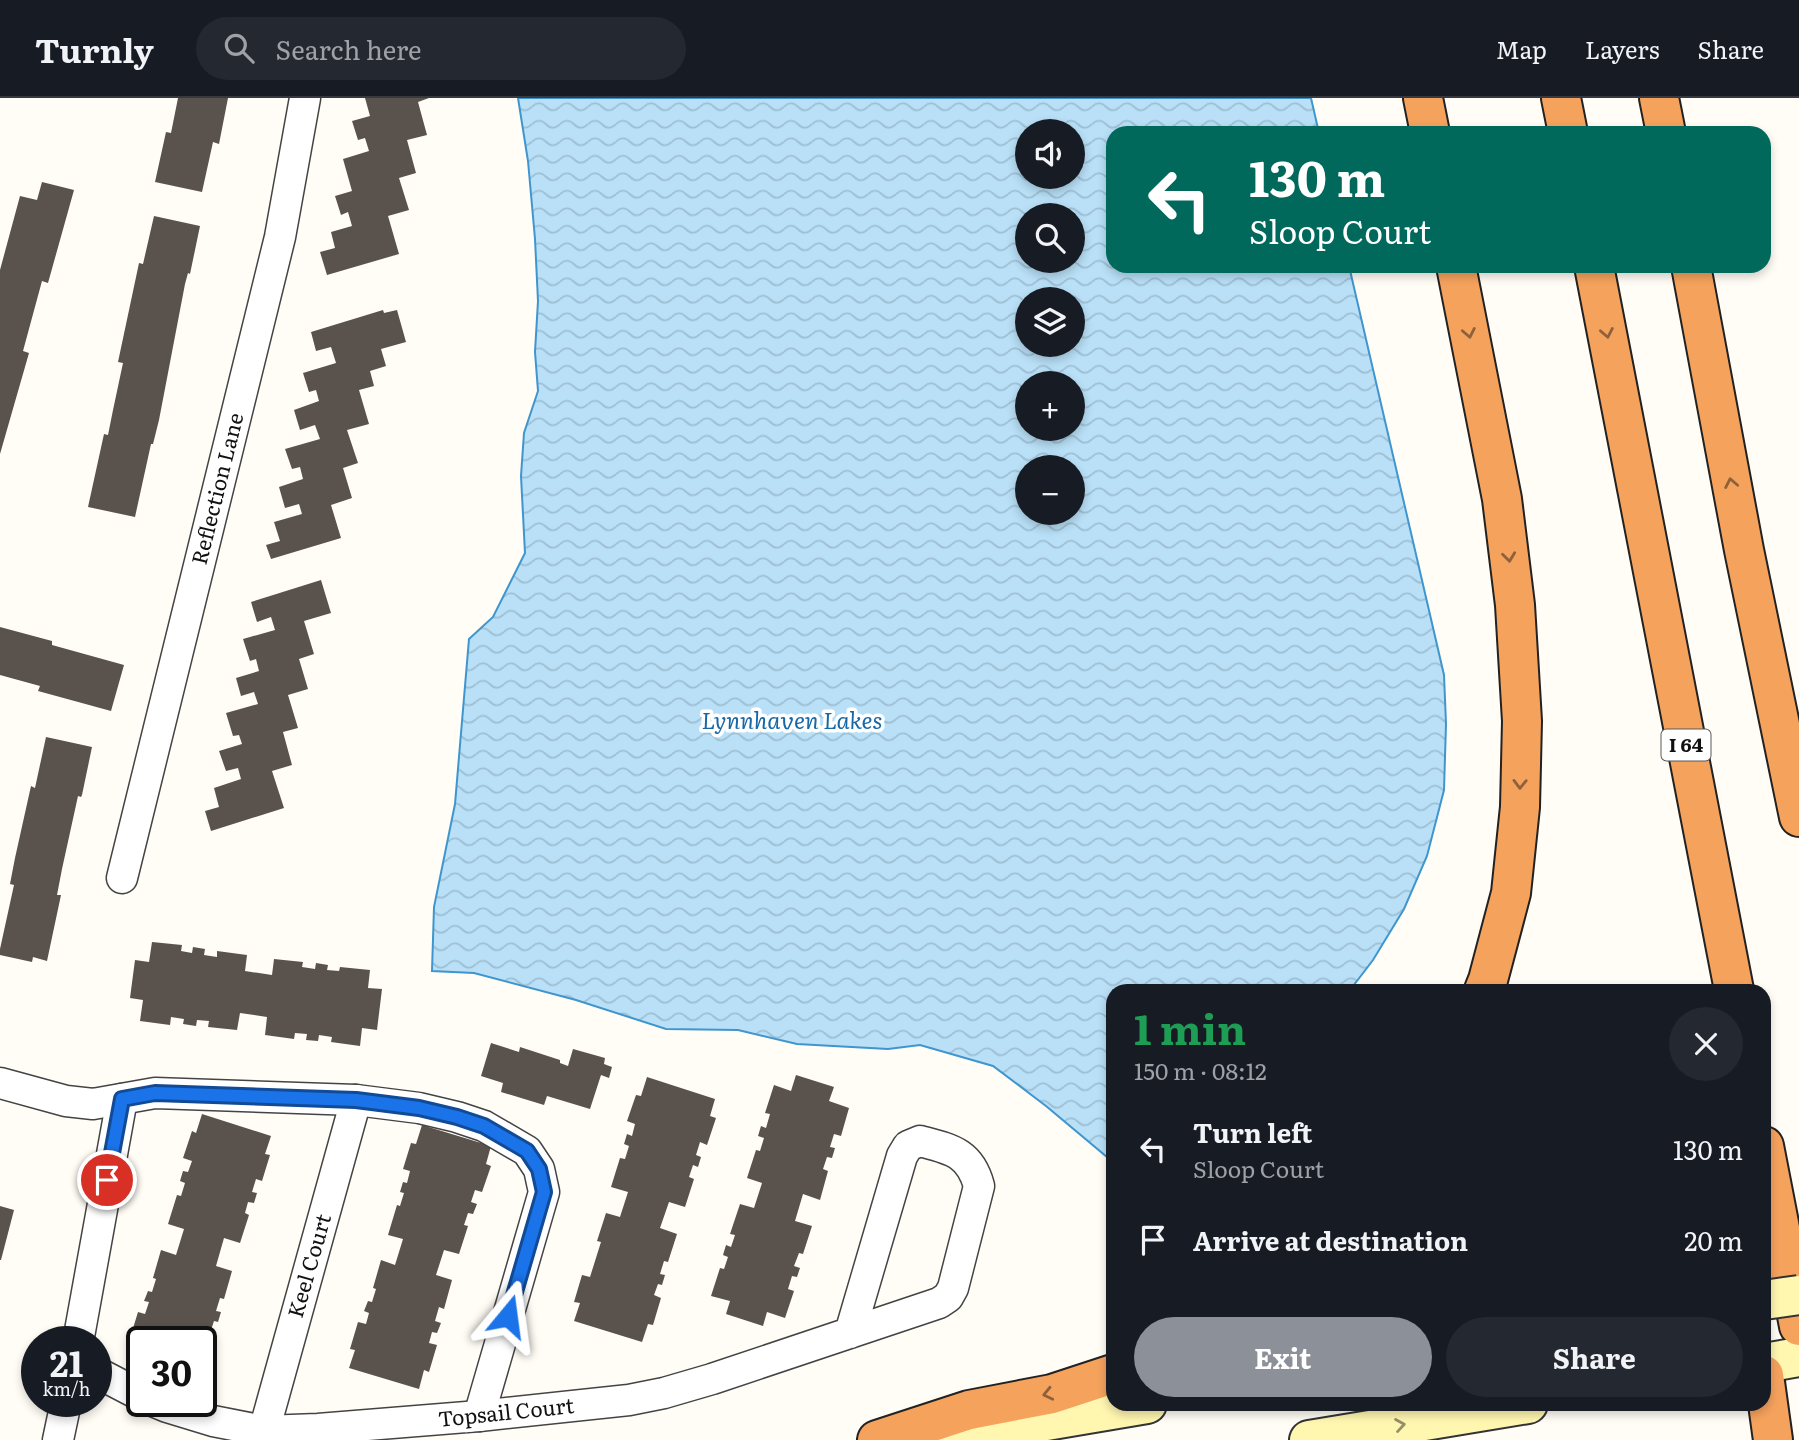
<!DOCTYPE html>
<meta charset="utf-8">
<style>
:root{--surface:#171b24;--page:#242831;--text:#f1f3f6;--muted:#9ea1a6;--line:#363941;--accent:#8c9099}
body{margin:0;font-family:Literata,serif;background:var(--page);color:var(--text);height:100vh;display:flex;flex-direction:column;font-size:26px;white-space:nowrap}
*{box-sizing:border-box;margin:0}
p{font-size:23px;color:var(--muted)}
.icon{flex:none;width:38px;height:38px;fill:none;stroke:currentColor;stroke-width:2;stroke-linecap:round;stroke-linejoin:round}
.map{position:relative;flex:1;overflow:hidden}
.panel{position:absolute;left:1106px;top:886px;width:665px;height:427px;display:flex;flex-direction:column;background:var(--surface);border-radius:21px;box-shadow:0 4px 10px #0003}
.panel>*{flex:none}
.guide{position:absolute;left:1106px;top:28px;width:665px;height:147px;border-radius:21px;box-shadow:0 4px 10px #0003;background:#00695c;color:#fff;overflow:hidden}
.fabs{position:absolute;left:1015px;top:21px;display:grid;gap:14px}
.fabs a{display:grid;place-items:center;width:70px;height:70px;border-radius:50%;background:var(--surface);box-shadow:0 4px 10px #0003;font-size:35px}
.speed{position:absolute;left:21px;top:1228px;display:flex;gap:14px;font-size:35px;font-weight:700;text-align:center}
.speed>*{display:grid;place-content:center;width:91px;height:91px;border-radius:50%;background:var(--surface);box-shadow:0 4px 10px #0003;line-height:1}
.speed small{font-size:18px;font-weight:400}
.speed .limit{border:4px solid #111;border-radius:10px;background:#fff;color:#111}
.pin{position:absolute;display:grid;place-items:center;width:60px;height:60px;color:#fff;margin:-30px;border:4px solid #fff;border-radius:50%;box-shadow:0 2px 7px #0007}
.me{position:absolute;width:77px;margin:-38px;rotate:16deg;stroke-linejoin:round;filter:drop-shadow(0 0 5px #0008)}
.turn{display:flex;align-items:center;gap:24px;height:147px;padding:0 28px;font-size:32px}
.turn .icon{width:91px;height:91px;stroke-width:2.5}
.turn b{display:block;font-size:49px;line-height:60px}
.round{display:grid;place-items:center;flex:none;width:74px;height:74px;border-radius:37px;background:var(--page)}
.summary{display:flex;align-items:center;justify-content:space-between;height:119px;padding:0 28px}
h1{font-size:42px;font-weight:700;line-height:52px;color:#1e9e55}
.cta{display:flex;gap:14px;margin-top:auto;padding:14px 28px}
.cta a{flex:1;height:80px;border-radius:42px;background:var(--accent);color:#fff;font-size:28px;font-weight:700;line-height:80px;text-align:center}
.cta a+a{background:var(--page);color:var(--text)}
ul{padding:0;list-style:none}
li{display:flex;align-items:center;gap:21px;height:91px;padding:0 28px}
li div{flex:1}
li b{display:block;font-size:26px}
li em{font-style:normal}
header{display:flex;align-items:center;gap:42px;box-sizing:border-box;height:98px;padding:0 35px;background:var(--surface);border-bottom:2px solid var(--line)}
header strong{font-size:33px}
nav{display:flex;gap:38px;margin-inline-start:auto;font-size:24px}
.search{width:490px;height:63px;background:var(--page);display:flex;align-items:center;gap:18px;box-sizing:border-box;padding:0 24px;border-radius:38px;color:var(--muted);font-size:26px}
.map>svg:first-child{display:block}
</style>
<header>
<strong>Turnly</strong>
<div class="search"><svg class="icon" aria-label="search" viewBox="0 0 24 24"><circle cx="10" cy="10" r="6"/><path d="M15 15l6 6"/></svg>Search here</div>
<nav><a>Map</a><a>Layers</a><a>Share</a></nav>
</header>
<div class="map">
<svg width="1799" height="1342" viewBox="0 0 1799 1342">
<defs>
<pattern id="water-waves" width="16" height="10" patternUnits="userSpaceOnUse" patternTransform="scale(1.75)"><rect width="16" height="10" fill="#b9e0f7"/><path d="M0 5q4-4 8 0t8 0" fill="none" stroke="#9ebfd3"/></pattern>
</defs>
<rect width="100%" height="100%" fill="#fffdf5"/>
<!-- water -->
<path fill="url(#water-waves)" stroke="#3f96cf" stroke-width="2" fill-rule="evenodd" d="M 518,0 L 1311,0 L 1319,35 L 1113,35 L 1113,168 L 1349,168 L 1444,577 L 1446,626 L 1444,692 L 1427,758 L 1404,811 L 1373,862 L 1350,892 L 1113,892 L 1113,1064 L 1046,1008 L 993,968 L 920,947 L 888,951 L 797,946 L 738,932 L 666,931 L 576,902 L 474,875 L 432,873 L 434,809 L 455,706 L 469,541 L 493,519 L 525,455 L 521,378 L 524,335 L 538,293 L 535,254 L 538,203 L 535,141 L 528,63 ZM 1027,33 L 1073,33 L 1073,79 L 1027,79 ZM 1073,117 L 1073,163 L 1027,163 L 1027,117 ZM 1073,201 L 1073,247 L 1027,247 L 1027,201 ZM 1027,285 L 1073,285 L 1073,331 L 1027,331 ZM 1027,369 L 1073,369 L 1073,415 L 1027,415 Z"/>
<!-- building -->
<g fill="#5a524d">
<polygon points="178,0 228,0 219,46 213,44 202,94 155,84 166,34 171,35"/>
<polygon points="365,0 429,0 418,4 427,37 407,42 416,75 399,80 409,112 388,118 399,156 327,177 320,154 335,150 331,134 352,128 348,114 341,117 335,98 352,93 343,61 369,53 365,40 358,42 352,23 370,18"/>
<polygon points="42,84 74,92 48,185 42,183 23,253 29,255 0,356 0,172 20,98 37,102"/>
<polygon points="154,118 200,128 190,176 188,175 185,186 159,322 153,346 151,346 135,419 88,409 104,336 108,337 113,312 123,265 118,264 139,165 143,166"/>
<polygon points="383,212 384,215 397,212 406,244 381,251 386,268 370,273 374,288 359,292 369,326 347,332 358,365 343,370 352,400 331,407 341,440 271,461 266,447 280,443 274,424 302,416 299,406 285,410 279,389 303,381 300,369 292,371 285,351 320,341 315,327 300,332 294,312 319,303 316,292 309,294 303,275 336,265 331,249 316,253 311,234"/>
<polygon points="321,482 331,515 304,523 314,556 299,561 308,591 288,597 298,630 283,634 292,667 272,673 284,710 211,733 205,713 219,709 214,690 241,681 238,670 226,673 219,653 242,646 239,637 233,638 226,615 258,606 254,594 241,598 236,580 259,573 256,561 250,563 243,541 275,532 271,519 257,524 251,504"/>
<polygon points="0,529 52,543 52,547 124,567 111,613 38,593 40,588 0,577"/>
<polygon points="46,639 92,649 82,697 81,699 78,698 62,771 57,797 61,797 47,863 33,859 32,864 0,857 0,851 14,787 10,786 15,760 31,688 35,690"/>
<polygon points="152,844 182,847 181,853 192,855 193,849 205,851 204,857 217,859 217,853 247,857 245,873 272,877 274,861 303,864 302,869 315,871 316,865 328,867 327,872 339,873 340,869 370,872 368,890 382,891 377,932 362,930 360,948 331,944 332,939 319,937 318,943 306,942 307,936 295,935 294,941 265,937 267,919 240,915 237,932 208,929 209,923 197,922 196,928 183,926 184,921 171,919 170,927 140,923 143,902 130,900 135,862 149,864"/>
<polygon points="491,945 519,954 520,949 560,962 560,965 568,968 573,951 605,960 604,966 612,969 609,980 601,977 590,1011 547,998 544,1007 501,994 503,985 481,978"/>
<polygon points="796,977 834,989 829,1003 849,1010 841,1038 834,1036 830,1049 835,1050 832,1060 827,1059 823,1071 828,1073 820,1102 803,1096 795,1123 812,1128 803,1156 799,1155 794,1168 800,1170 797,1179 792,1178 788,1191 794,1193 785,1220 767,1214 763,1228 726,1216 730,1203 711,1198 720,1170 724,1171 728,1159 723,1157 726,1147 731,1149 735,1137 730,1136 740,1106 754,1110 762,1085 747,1080 756,1052 760,1053 764,1040 758,1038 761,1028 766,1030 770,1016 765,1015 774,987 791,993"/>
<polygon points="647,979 715,1001 710,1018 716,1020 707,1047 700,1044 696,1057 701,1059 698,1069 693,1067 689,1079 694,1081 685,1109 669,1104 660,1130 677,1136 668,1164 664,1163 660,1176 665,1177 662,1187 658,1186 654,1197 661,1200 653,1227 648,1226 642,1244 574,1223 580,1205 574,1204 582,1177 590,1179 601,1144 597,1143 606,1115 620,1119 628,1094 611,1089 620,1060 625,1061 629,1048 624,1046 627,1036 632,1038 635,1026 627,1023 636,997 641,998"/>
<polygon points="202,1016 271,1038 265,1056 270,1057 262,1083 256,1081 252,1094 257,1095 254,1105 248,1104 245,1115 249,1117 240,1145 224,1140 216,1168 232,1173 224,1201 220,1200 216,1213 221,1214 218,1224 214,1223 210,1235 217,1238 209,1263 205,1262 201,1271 201,1244 142,1244 142,1264 130,1260 135,1242 130,1240 138,1214 145,1216 149,1204 144,1203 148,1193 152,1194 156,1181 153,1180 161,1152 176,1157 184,1131 168,1126 177,1097 181,1098 185,1085 180,1083 183,1073 188,1074 192,1063 183,1060 192,1033 196,1035"/>
<polygon points="422,1027 491,1048 486,1066 491,1068 482,1094 475,1092 471,1104 477,1106 473,1116 468,1115 464,1127 468,1128 459,1156 444,1152 436,1177 452,1182 444,1211 439,1209 435,1223 441,1225 437,1235 432,1234 429,1245 437,1247 429,1274 424,1272 419,1291 349,1270 355,1252 350,1251 358,1224 366,1226 369,1215 364,1213 368,1203 372,1204 376,1191 373,1190 381,1162 395,1167 403,1141 388,1137 397,1107 400,1108 404,1095 400,1094 403,1084 407,1085 410,1073 403,1071 411,1045 416,1046"/>
<polygon points="0,1108 14,1112 1,1162 0,1162"/>
</g>
<g fill="none" stroke-linecap="round" stroke-linejoin="round">
<!-- minor casing -->
<g stroke="#444" stroke-width="33">
<g id="minor">
<polyline points="122,780 280,139 305,0"/>
<polyline points="0,985 66,1003 93,1006 155,995 356,1002 419,1010 457,1019 484,1028 527,1053 539,1071 544,1094 479,1318"/>
<polyline points="78,1244 122,1001"/>
<polyline points="96,1274 142,1298"/>
<path d="M 155,1304 L 167,1309 L 213,1323 L 264,1333 L 318,1331 L 479,1318 L 629,1302 L 664,1295 L 712,1281 L 939,1205 L 948,1199 L 953,1190 L 979,1088 C 970,1054 950,1051 920,1043 L 908,1048 L 902,1058 L 850,1235"/>
<polyline points="264,1333 356,1002"/>
<polyline points="58,1342 66,1304"/>
</g>
</g>
<!-- secondary casing -->
<g stroke="#333" stroke-width="42">
<g id="secondary">
<polyline points="1764,1265 1799,1259"/>
<polyline points="934,1342 1147,1306"/>
<polyline points="1309,1342 1528,1306"/>
</g>
</g>
<!-- motorway casing -->
<g stroke="#222" stroke-width="42">
<g id="motorway">
<polyline points="1423,0 1430,35"/>
<polyline points="1561,0 1568,35"/>
<polyline points="1659,0 1666,35"/>
<polyline points="1456,168 1502,401 1515,507 1522,623 1520,709 1511,795 1488,882 1484,892"/>
<polyline points="1594,168 1734,892"/>
<polyline points="1691,168 1744,452 1799,719"/>
<polyline points="1764,1048 1799,1228"/>
<polyline points="1764,1277 1773,1342"/>
<polyline points="877,1342 969,1312 1052,1296 1113,1276"/>
</g>
</g>
<!-- minor -->
<use href="#minor" stroke="#fff" stroke-width="30"/>
<!-- secondary -->
<use href="#secondary" stroke="#fff6b0" stroke-width="38"/>
<!-- motorway -->
<use href="#motorway" stroke="#f5a25d" stroke-width="38"/>
<!-- secondary-bridge casing -->
<g stroke="#333" stroke-width="42" stroke-linecap="butt">
<polyline id="secondary-bridge" points="1764,1202 1799,1197"/>
</g>
<!-- secondary-bridge -->
<use href="#secondary-bridge" stroke="#fff6b0" stroke-width="38"/>
</g>
<!-- one-way arrows -->
<defs><path id="oneway-chevron" d="M-2-3.5L2.5 0L-2 3.5" fill="none" stroke-width="1.6" stroke-linecap="round" stroke-linejoin="round" transform="scale(1.75)"/></defs>
<g stroke="#8e613b">
<use href="#oneway-chevron" transform="translate(1469 235) rotate(79)"/>
<use href="#oneway-chevron" transform="translate(1607 235) rotate(79)"/>
<use href="#oneway-chevron" transform="translate(1731 385) rotate(-101)"/>
<use href="#oneway-chevron" transform="translate(1509 459) rotate(83)"/>
<use href="#oneway-chevron" transform="translate(1520 686) rotate(91)"/>
<use href="#oneway-chevron" transform="translate(1048 1296) rotate(167)"/>
</g>
<use stroke="#948f68" href="#oneway-chevron" transform="translate(1400 1327) rotate(-9)"/>
<g fill="none" stroke-linecap="round" stroke-linejoin="round">
<!-- route casing -->
<g stroke="#114b97" stroke-width="18">
<polyline id="route" points="107,1082 122,1001 155,995 356,1002 419,1010 457,1019 484,1028 527,1053 539,1071 544,1094 508,1218"/>
</g>
<!-- route -->
<use href="#route" stroke="#1a73e8" stroke-width="12"/>
</g>
<g text-anchor="middle" stroke-width="7" stroke-linejoin="round" paint-order="stroke">
<!-- shield labels -->
<rect fill="#fff" stroke="#585858" stroke-width="2" x="1661.5" y="631.5" width="49" height="31" rx="5"/>
<g font-size="19" font-weight="bold" fill="#111">
<text x="1686" y="654">I 64</text>
</g>
<!-- street labels -->
<g font-size="21" fill="#111" stroke="#fff">
<text transform="translate(218 391) rotate(-76)" y="7">Reflection Lane</text>
<text transform="translate(310 1168) rotate(-74)" y="7">Keel Court</text>
<text transform="translate(506 1315) rotate(-6)" y="7">Topsail Court</text>
</g>
<!-- water labels -->
<g font-size="23" font-style="italic" fill="#1768a6" stroke="#fff">
<text x="792" y="631">Lynnhaven Lakes</text>
</g>
</g>
</svg>
<div class="fabs">
<a><svg class="icon" aria-label="sound" viewBox="0 0 24 24"><path d="M4 9h4l5-4v14l-5-4H4zM17 9q2 3 0 6"/></svg></a>
<a><svg class="icon" aria-label="search" viewBox="0 0 24 24"><circle cx="10" cy="10" r="6"/><path d="M15 15l6 6"/></svg></a>
<a><svg class="icon" aria-label="layers" viewBox="0 0 24 24"><path d="M12 4l9 5-9 5-9-5zM3 14l9 5 9-5"/></svg></a>
<a>+</a>
<a>−</a>
</div>
<div class="speed"><div>21<small>km/h</small></div><div class="limit">30</div></div>
<div class="pin" style="left:107px;top:1082px;background:#d93025"><svg class="icon" aria-label="arrive" viewBox="0 0 24 24"><path d="M6 21V4h12l-3 4 3 4H6"/></svg></div>
<svg class="me" style="left:508px;top:1218px" viewBox="-20 -20 40 40"><path d="M0-17L14 15 0 8-14 15z" fill="#1a73e8" stroke="#fff" stroke-width="4"/></svg>
<div class="guide">
<div class="turn"><svg class="icon" aria-label="left" viewBox="0 0 24 24"><path d="M17 20v-9H6M10 6l-5 5 5 5"/></svg><div><b>130 m</b>Sloop Court</div></div>
</div>
<section class="panel">
<div class="summary"><div><h1>1 min</h1><p>150 m · 08:12</p></div><a class="round"><svg class="icon" aria-label="close" viewBox="0 0 24 24"><path d="M6 6l12 12M18 6L6 18"/></svg></a></div>
<ul>
<li><svg class="icon" aria-label="left" viewBox="0 0 24 24"><path d="M17 20v-9H6M10 6l-5 5 5 5"/></svg><div><b>Turn left</b><p>Sloop Court</p></div><em>130 m</em></li>
<li><svg class="icon" aria-label="arrive" viewBox="0 0 24 24"><path d="M6 21V4h12l-3 4 3 4H6"/></svg><div><b>Arrive at destination</b></div><em>20 m</em></li>
</ul>
<div class="cta"><a>Exit</a><a>Share</a></div>
</section>
</div>
